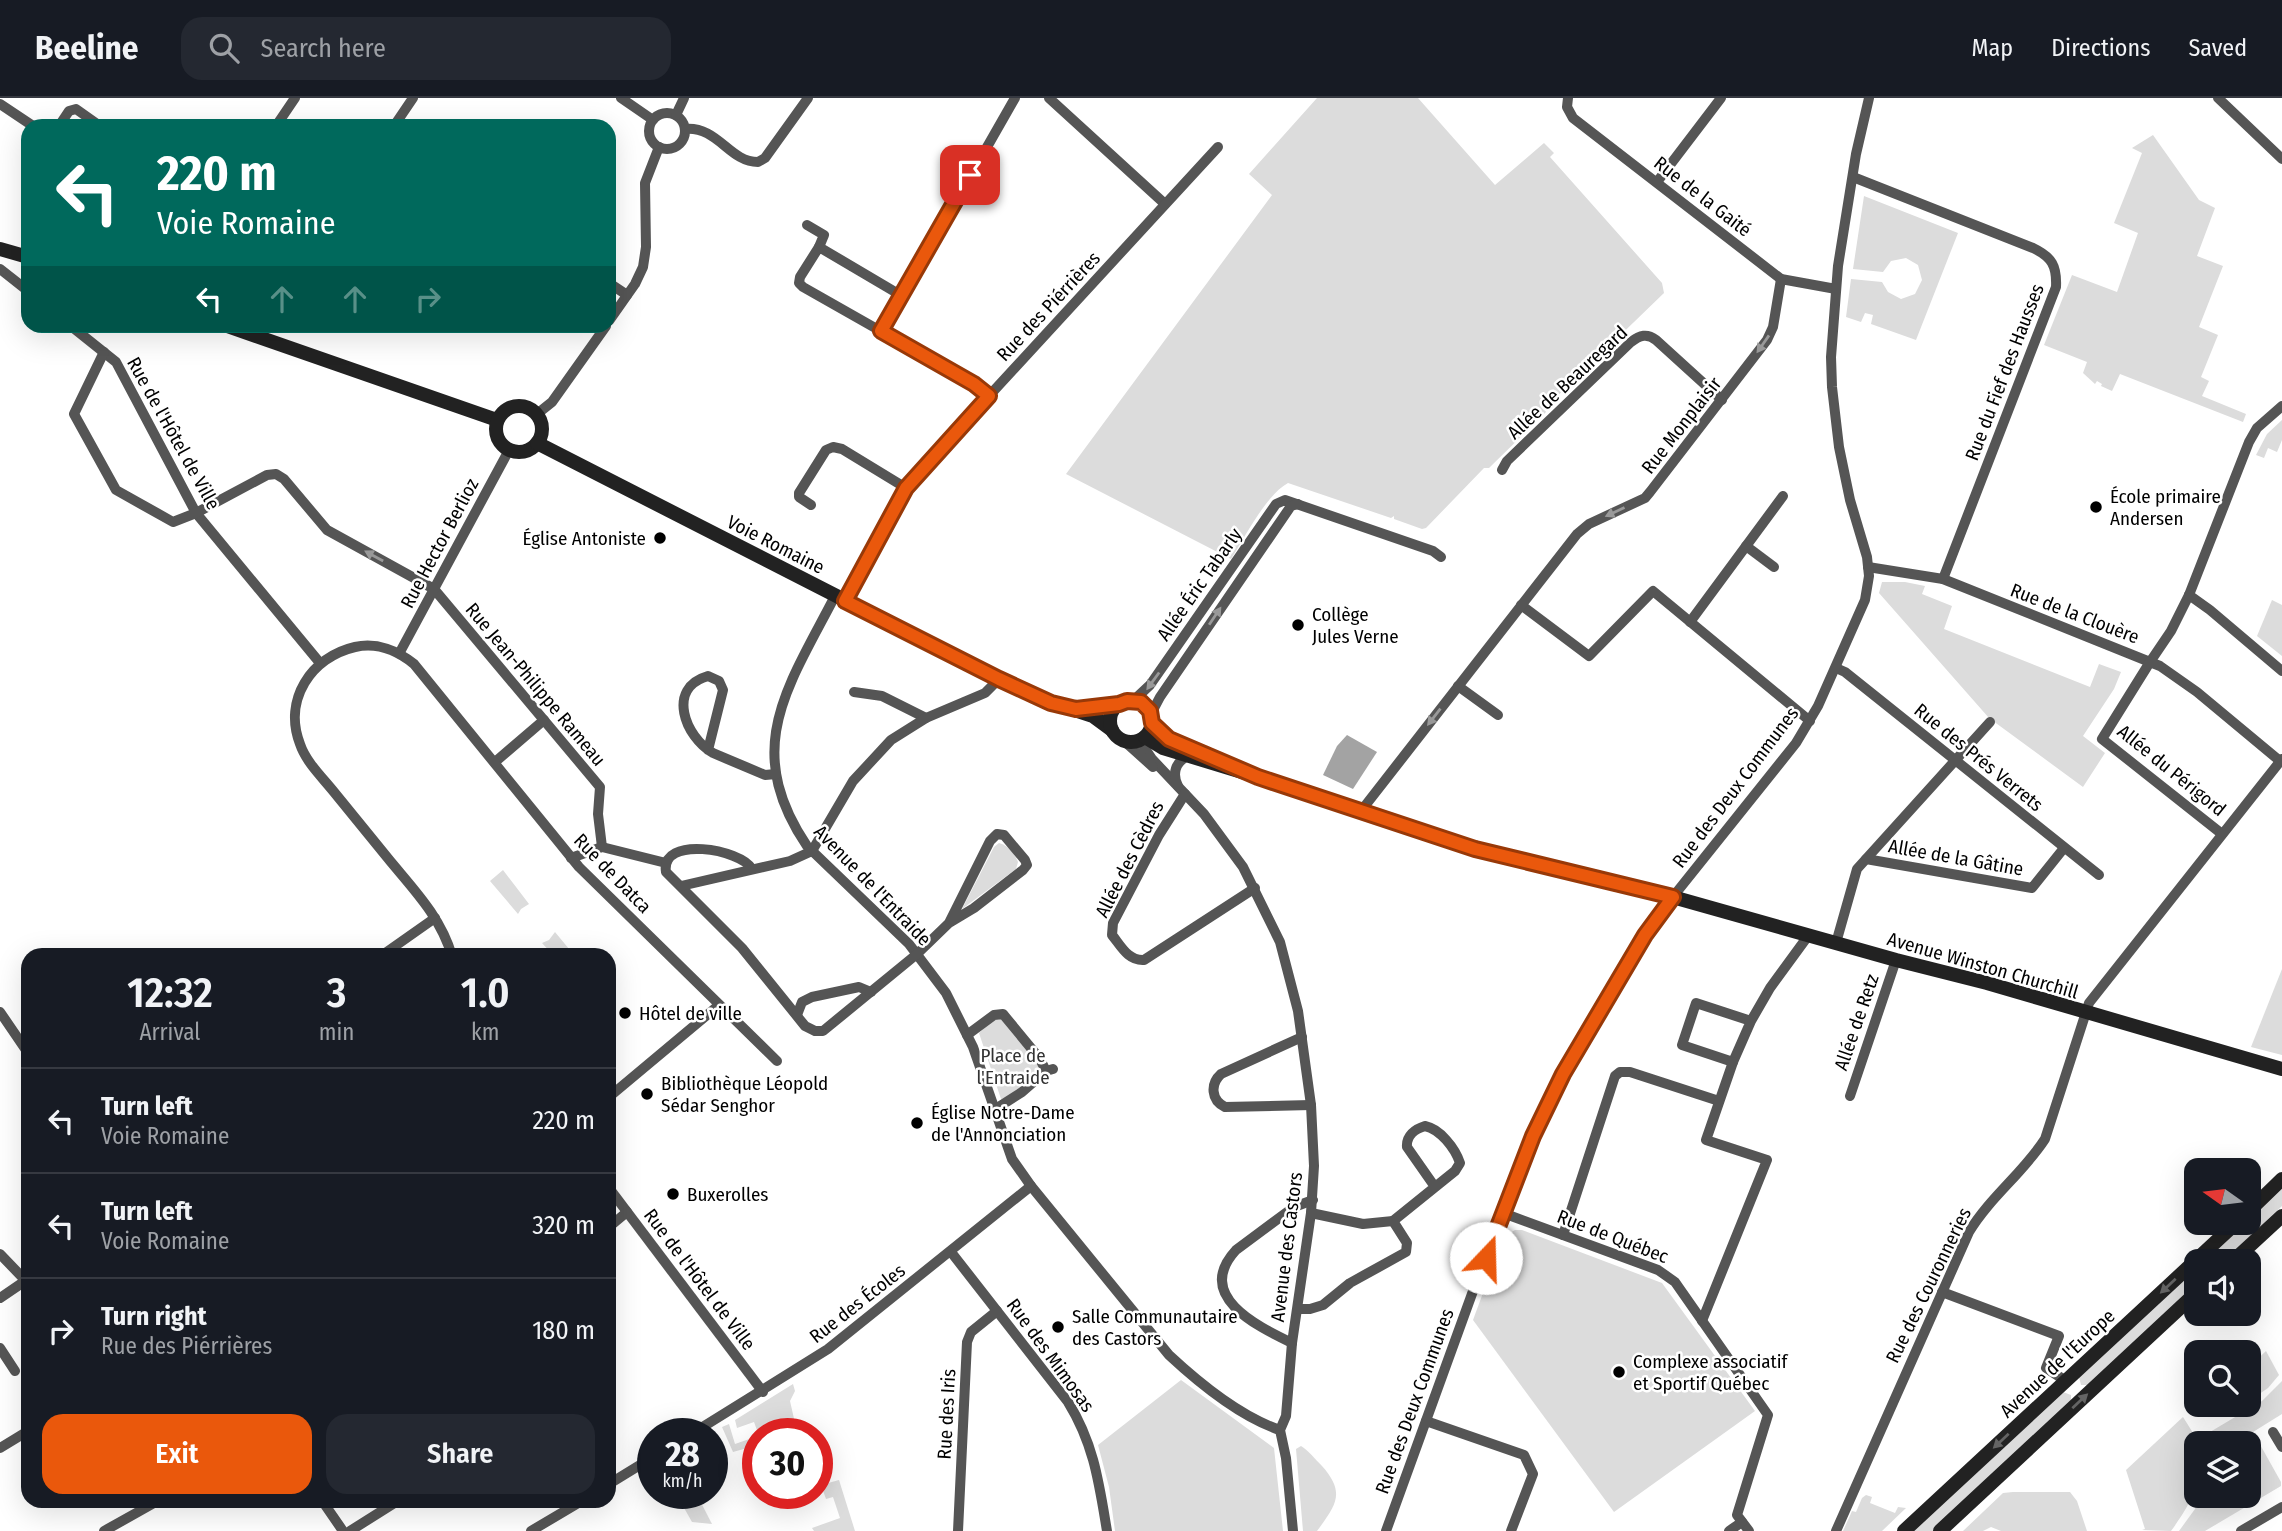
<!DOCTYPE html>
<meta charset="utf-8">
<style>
:root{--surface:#171b24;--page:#242831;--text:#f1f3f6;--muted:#9ea1a6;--line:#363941;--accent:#ea580c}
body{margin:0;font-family:"Fira Sans Condensed",sans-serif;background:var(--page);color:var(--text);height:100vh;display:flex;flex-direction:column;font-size:26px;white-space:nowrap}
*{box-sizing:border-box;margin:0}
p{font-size:23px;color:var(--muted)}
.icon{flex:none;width:38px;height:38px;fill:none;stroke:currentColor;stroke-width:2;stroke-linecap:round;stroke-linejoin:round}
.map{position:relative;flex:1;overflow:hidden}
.details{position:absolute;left:21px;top:850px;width:595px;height:560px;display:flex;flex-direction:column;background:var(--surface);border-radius:21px;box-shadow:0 7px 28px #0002}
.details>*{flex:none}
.guide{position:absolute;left:21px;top:21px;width:595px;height:214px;border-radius:21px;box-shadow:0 7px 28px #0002;background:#00695c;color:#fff;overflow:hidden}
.needle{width:46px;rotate:284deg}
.tools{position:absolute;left:2184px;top:1060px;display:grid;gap:14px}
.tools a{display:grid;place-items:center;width:77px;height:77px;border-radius:14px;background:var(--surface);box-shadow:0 7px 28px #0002;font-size:35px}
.speed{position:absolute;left:637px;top:1320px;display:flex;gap:14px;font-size:35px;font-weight:700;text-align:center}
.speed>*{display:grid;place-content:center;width:91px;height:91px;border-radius:50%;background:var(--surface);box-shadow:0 7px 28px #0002;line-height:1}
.speed small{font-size:18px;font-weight:400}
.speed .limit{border:10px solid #d22;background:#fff;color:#111}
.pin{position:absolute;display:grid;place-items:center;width:60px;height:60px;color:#fff;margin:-30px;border-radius:14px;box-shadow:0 4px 10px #0006}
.me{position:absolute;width:77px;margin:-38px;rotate:21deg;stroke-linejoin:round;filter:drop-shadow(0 0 5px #0008)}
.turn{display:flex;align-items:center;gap:24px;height:147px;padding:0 21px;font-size:32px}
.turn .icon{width:91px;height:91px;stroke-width:2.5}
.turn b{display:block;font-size:49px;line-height:60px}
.lanes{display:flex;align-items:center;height:66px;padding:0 21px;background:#0003;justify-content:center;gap:35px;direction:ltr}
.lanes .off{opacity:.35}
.eta{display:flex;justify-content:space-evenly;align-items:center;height:119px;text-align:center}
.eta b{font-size:42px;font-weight:600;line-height:49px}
.button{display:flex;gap:14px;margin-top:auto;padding:14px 21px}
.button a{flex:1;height:80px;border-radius:21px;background:var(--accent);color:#fff;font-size:28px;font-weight:600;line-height:80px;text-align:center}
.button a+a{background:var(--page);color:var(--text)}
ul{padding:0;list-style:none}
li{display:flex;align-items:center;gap:21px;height:105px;padding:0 21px;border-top:2px solid var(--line)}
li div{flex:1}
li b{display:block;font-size:26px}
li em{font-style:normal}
header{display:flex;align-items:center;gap:42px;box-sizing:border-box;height:98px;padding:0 35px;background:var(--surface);border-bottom:2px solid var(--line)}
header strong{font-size:33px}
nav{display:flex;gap:38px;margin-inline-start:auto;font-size:24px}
.search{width:490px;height:63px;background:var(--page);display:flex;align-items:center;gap:18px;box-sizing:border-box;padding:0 24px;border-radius:21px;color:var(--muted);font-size:26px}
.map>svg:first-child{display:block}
</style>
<header>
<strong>Beeline</strong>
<div class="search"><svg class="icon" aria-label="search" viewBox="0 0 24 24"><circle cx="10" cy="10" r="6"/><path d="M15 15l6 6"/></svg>Search here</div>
<nav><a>Map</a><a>Directions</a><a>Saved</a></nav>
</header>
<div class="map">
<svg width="2282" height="1433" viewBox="0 0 2282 1433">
<rect width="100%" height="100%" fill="#fff"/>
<!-- green -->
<g fill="#dcdcdc">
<path d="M 1317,0 L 1418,0 L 1495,87 L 1544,45 L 1554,55 L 1550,59 L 1662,185 L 1664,195 L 1544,311 L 1546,314 L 1489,370 L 1484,370 L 1426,430 L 1422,431 L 1394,421 L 1394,418 L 1391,420 L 1288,385 C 1266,397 1245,439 1231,461 L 1066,376 L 1272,97 L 1249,76 Z"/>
<polygon points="2153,37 2199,102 2215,110 2197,158 2223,168 2199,229 2218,237 2201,279 2209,283 2202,298 2246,316 2243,324 2120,276 2112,293 2101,288 2102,286 2097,283 2095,286 2083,275 2087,264 2044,247 2072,177 2117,194 2138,135 2114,125 2142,55 2132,50"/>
<polygon points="1864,98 1958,135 1916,242 1871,226 1873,217 1865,215 1861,224 1846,219 1851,181 1882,184 1888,194 1901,201 1915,196 1922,182 1918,167 1906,160 1891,163 1883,174 1853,171"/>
<polygon points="2282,322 2282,342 2277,354 2268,350 2264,360 2256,357 2267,336"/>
<polygon points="1882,484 1905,484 1925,488 1922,496 1952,508 1944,531 2090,589 2099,566 2121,574 2114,591 2083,638 2105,655 2083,689 1989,620 1879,495"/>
<polygon points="2272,502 2282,507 2282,558 2257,538"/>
<path d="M 999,745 C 1009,748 1014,755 1018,764 L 1016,771 L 962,811 L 994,749 Z"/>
<polygon points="503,772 529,806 521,811 518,816 490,783"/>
<polygon points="555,834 574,857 553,857 542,845 549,842"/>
<polygon points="2282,871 2282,957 2251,949"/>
<polygon points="994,921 1004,921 1039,969 1039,973 1007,1000 1001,1001 979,935"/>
<polygon points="2282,1089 2282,1108 2222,1164 2201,1164 2243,1125 2249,1125 2249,1120"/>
<polygon points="1515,1132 1522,1132 1662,1185 1755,1313 1614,1414 1473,1222 1504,1138"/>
<polygon points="2196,1169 2196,1188 2090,1287 2081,1287 2079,1279"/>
<polygon points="2266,1253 2279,1277 2268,1290 2249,1303 2249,1269"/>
<polygon points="1181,1282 1274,1350 1283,1433 1115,1433 1109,1389 1098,1347"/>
<polygon points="2282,1283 2282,1316 2253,1334 2281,1384 2281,1388 2205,1433 2179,1433 2195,1411 2200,1398 2249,1398 2249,1346 2208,1346 2205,1337 2262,1303"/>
<polygon points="793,1286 795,1293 790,1303 795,1325 788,1335 758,1335 754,1324 737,1330 735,1322"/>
<polygon points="2063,1294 2071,1297 2071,1305 1933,1433 1911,1433"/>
<path d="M 2183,1319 L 2200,1346 L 2196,1346 C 2196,1391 2198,1396 2171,1433 L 2142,1432 L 2145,1431 L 2126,1372 Z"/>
<polygon points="729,1326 735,1346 758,1338 758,1347 733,1354 722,1329"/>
<path d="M 1301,1348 C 1309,1353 1315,1361 1322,1368 C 1346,1395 1336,1407 1317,1433 L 1303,1433 L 1296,1351 Z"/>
<polygon points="839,1382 855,1433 814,1433 812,1430 840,1420 833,1399 826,1401 821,1387"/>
<polygon points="2013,1394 2070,1394 2077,1403 2087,1433 2001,1433 1991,1429 1983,1433 1963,1433 2003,1395"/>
<polygon points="682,1395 696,1395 712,1426 692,1424 679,1401"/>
<polygon points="1866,1397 1872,1399 1870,1405 1895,1415 1898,1409 1906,1410 1882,1433 1843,1433 1852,1413 1856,1414 1862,1400"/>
</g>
<!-- water -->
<polygon fill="#a3a3a3" points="1347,637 1377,654 1353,691 1323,677 1337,648"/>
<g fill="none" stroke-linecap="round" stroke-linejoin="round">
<!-- street -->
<g stroke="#555" stroke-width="10">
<polyline points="621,0 653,22"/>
<polyline points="1049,0 1165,106"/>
<polyline points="1568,0 1567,9 1573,20 1781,181 1836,191"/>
<polyline points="2218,0 2282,61"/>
<polyline points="0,6 33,28"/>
<circle cx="667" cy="33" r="18"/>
<polyline points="676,17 684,0"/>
<polyline points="59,28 69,13 76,11 100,28"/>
<polyline points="276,28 295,0"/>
<polyline points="394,28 413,0"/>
<path d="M 685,31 C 718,28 729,64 758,64 L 765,60 L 808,0"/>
<path d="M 1853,79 L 2033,150 C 2052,159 2057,168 2056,189 L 1943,481"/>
<polyline points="1657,84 1721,0"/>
<polyline points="807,127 824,137 819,149"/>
<polyline points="0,171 28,193"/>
<polyline points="609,185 627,197"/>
<polyline points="609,223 635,186 643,169 646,149 645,85 659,49"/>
<polyline points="71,228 116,264 196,415 320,565"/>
<polyline points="881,233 902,198"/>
<polyline points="104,254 74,316 116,392 173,424 196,415 267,377 276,376 284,381 327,432 434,491 600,689 598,716 602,749"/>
<polyline points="989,298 974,286 803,189 799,185 800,179 819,149 902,198 1015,0"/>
<polyline points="537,316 552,304 606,228"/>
<path d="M 1502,372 L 1507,363 L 1631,244 C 1640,237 1647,235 1656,242 L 1722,302"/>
<polyline points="811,407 799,399 799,395 826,352 833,349 842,351 906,390"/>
<polyline points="1746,448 1774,469"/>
<polyline points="1868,469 1943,481 2150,564 2171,533 2189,497 2249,344 2257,330 2282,308"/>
<polyline points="2189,497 2210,512 2282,573"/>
<path d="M 835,498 C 788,589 741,650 807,748 L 909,846 L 946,895 L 973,949 L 1012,1061 L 1031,1088 L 1169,1257 C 1198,1284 1241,1319 1280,1332"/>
<polyline points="845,503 894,410 919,374 1218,49"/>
<polyline points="1521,507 1589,558 1653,493 1810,623"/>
<polyline points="1690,524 1783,398"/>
<polyline points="400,554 509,352"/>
<polyline points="1836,570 1845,574 2099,777"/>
<polyline points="1458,588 1498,617"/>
<polyline points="854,594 882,598 926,620"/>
<polyline points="1134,602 1150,587 1276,406 1285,402 1433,453 1441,459"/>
<polyline points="1151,616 1160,599 1291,408 1298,406"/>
<polyline points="1142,641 1144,649 1152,661 1204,716 1243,769 1280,844 1298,913 1311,1007 1314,1068 1311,1115 1292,1245 1286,1318 1280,1332 1286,1360 1293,1433"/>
<polyline points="1123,642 1153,669"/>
<path d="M 708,652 L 723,592 L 719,583 L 708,578 C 666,590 685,639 713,655 L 765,677 L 776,676"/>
<polyline points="495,664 544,622"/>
<path d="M 1178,688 C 1172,676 1175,664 1188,658"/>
<path d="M 1185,696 L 1159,737 L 1113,825 L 1112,837 C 1121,848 1128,863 1144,862 L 1255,790"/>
<polyline points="1361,713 1577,436 1589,426 1645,400 1650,394 1767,242 1773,229 1781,181"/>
<polyline points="2222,736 2102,641 2150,564 2160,568 2197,594 2280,663"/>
<polyline points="571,760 602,749 666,765"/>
<polyline points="1866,761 2032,790 2064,750"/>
<path d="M 752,771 C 741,751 660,737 666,774 L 742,850 L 805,928 L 815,933 L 823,933 L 917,856 L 949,825 L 974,810 L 1023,772 L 1027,767 L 1025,762 L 1004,737 L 997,736 L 990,743 L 949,825"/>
<polyline points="681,788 790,763 812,753 853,683 891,642 926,620 985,595 999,581"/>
<polyline points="1836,845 1857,771 1990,624"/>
<polyline points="381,858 435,820"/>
<path d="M 452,858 C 441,820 416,794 391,764 C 372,741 353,717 334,694 C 322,679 306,664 300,646 C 283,602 311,559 355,549 C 377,544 398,553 414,566 L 579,769 L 777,963"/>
<polyline points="0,914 28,955"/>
<polyline points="797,917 802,904 812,899 859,889 871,894"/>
<polyline points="1751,923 1733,964 1682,947 1696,905 1751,923 1770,890 1808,838"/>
<polyline points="967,937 994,917 1003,916 1040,961 1046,973"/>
<path d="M 1302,939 L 1221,976 C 1210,986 1211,1002 1225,1009 L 1311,1007"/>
<polyline points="1850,998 1896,862"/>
<polyline points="609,999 719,907"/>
<polyline points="994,1012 1022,994 1046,973 1053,971"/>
<polyline points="609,1090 763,1294"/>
<polyline points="1311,1115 1363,1126 1393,1123"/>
<polyline points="1503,1115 1658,1172 1675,1184 1768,1317 1737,1417 1749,1433"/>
<polyline points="609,1129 627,1114"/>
<polyline points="1563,1137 1615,978 1620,974 1630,974 1719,1003"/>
<path d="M 951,1154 L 1068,1304 C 1094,1346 1099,1385 1107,1433"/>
<polyline points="0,1156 25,1182"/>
<polyline points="1942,1194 2059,1238 2046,1270 2066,1283"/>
<polyline points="0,1200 28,1181"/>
<path d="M 1298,1211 L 1310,1211 L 1323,1207 L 1350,1185 L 1406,1154 L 1407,1145 L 1393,1123 L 1455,1073 L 1460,1065 C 1455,1050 1440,1031 1425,1028 C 1415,1031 1406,1038 1407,1049 L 1435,1089"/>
<polyline points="1702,1223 1767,1062 1706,1042 1733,964"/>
<path d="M 1292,1245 C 1257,1228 1194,1198 1236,1152 L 1294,1109 L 1313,1102"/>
<polyline points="0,1250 15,1273"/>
<polyline points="1426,1323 1524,1357 1533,1376 1511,1433"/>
<polyline points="2273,1334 2282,1349"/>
<polyline points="693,1335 828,1251 1031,1088"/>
<polyline points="0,1350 28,1333"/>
<polyline points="609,1386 653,1359"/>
<polyline points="323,1404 343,1433"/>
<polyline points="104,1433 154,1405"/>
<polyline points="350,1433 396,1404"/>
<polyline points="531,1433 580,1404"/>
<polyline points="958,1433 967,1244 971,1234 997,1213"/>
<polyline points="1386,1433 1477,1182 1540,1020 1588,933 1664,810 1796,645 1818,608 1865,502 1869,478 1867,459 1850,402 1839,349 1832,289 1831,259 1838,168 1856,56 1869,0"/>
<polyline points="1729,1433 1742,1424"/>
<path d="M 1836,1433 L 1969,1134 C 1990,1099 2023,1075 2045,1041 L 2089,905 L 2282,661"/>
<polyline points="2241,1433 2282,1409"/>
</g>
<!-- secondary -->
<g stroke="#222" stroke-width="14">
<polyline points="0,151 28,159"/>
<polyline points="227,228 497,322"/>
<circle cx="519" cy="331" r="23"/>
<polyline points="537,345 999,581 1035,599 1093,618 1112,632"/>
<circle cx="1131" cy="623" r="21"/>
<polyline points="1152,625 1169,641 1189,649"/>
<polyline points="1145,639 1163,650 1301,692 1475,751 1662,796 1896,862 1987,885 2282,971"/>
<polyline points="2249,1113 2282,1081"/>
<polyline points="2232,1164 2282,1118"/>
<polyline points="1904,1433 2236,1125"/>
<polyline points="1940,1433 2196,1195"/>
</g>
</g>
<!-- one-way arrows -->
<defs><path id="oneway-solid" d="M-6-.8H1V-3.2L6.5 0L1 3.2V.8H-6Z" transform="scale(1.75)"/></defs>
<g fill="#999">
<use href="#oneway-solid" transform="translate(1763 246) rotate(125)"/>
<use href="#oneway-solid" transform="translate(1615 414) rotate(155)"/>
<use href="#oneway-solid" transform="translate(374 458) rotate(-151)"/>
<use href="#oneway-solid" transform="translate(1215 518) rotate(-56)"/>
<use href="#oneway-solid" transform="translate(1153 583) rotate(126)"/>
<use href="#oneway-solid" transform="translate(1434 619) rotate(128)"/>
</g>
<g fill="#646464">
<use href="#oneway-solid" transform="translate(2168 1188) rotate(137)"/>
<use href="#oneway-solid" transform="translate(2080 1303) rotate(-43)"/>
<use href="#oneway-solid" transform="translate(2001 1343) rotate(137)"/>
</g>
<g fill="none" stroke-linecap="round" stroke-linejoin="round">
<!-- route casing -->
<g stroke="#983908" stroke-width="18">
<polyline id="route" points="970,77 881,233 974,286 989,298 906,390 845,503 999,581 1051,605 1076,611 1119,606 1127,603 1141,604 1150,613 1152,625 1169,641 1258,679 1475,751 1673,799 1645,837 1563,976 1533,1038 1486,1160"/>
</g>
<!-- route -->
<use href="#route" stroke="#ea580c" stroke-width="12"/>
</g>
<!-- markers -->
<g fill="#000" stroke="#fff" stroke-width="2.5">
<circle cx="2096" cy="409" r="7"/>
<circle cx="660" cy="440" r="7"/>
<circle cx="1298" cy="527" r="7"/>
<circle cx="625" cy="915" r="7"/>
<circle cx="647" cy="996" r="7"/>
<circle cx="917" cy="1025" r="7"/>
<circle cx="673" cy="1096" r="7"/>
<circle cx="1058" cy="1229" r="7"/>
<circle cx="1619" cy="1274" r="7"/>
</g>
<g text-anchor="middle" stroke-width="5" stroke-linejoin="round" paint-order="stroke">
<!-- street labels -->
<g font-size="19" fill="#000" stroke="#fff">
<text transform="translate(1703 98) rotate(38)" y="7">Rue de la Gaité</text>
<text transform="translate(1048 208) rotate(-47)" y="7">Rue des Piérrières</text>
<text transform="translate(2004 274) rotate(-69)" y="7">Rue du Fief des Hausses</text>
<text transform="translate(1567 284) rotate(-43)" y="7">Allée de Beauregard</text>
<text transform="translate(1681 327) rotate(-52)" y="7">Rue Monplaisir</text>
<text transform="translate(174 335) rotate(61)" y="7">Rue de l'Hôtel de Ville</text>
<text transform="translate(439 445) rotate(-62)" y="7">Rue Hector Berlioz</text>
<text transform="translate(776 446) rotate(27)" y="7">Voie Romaine</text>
<text transform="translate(1199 486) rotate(-55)" y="7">Allée Éric Tabarly</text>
<text transform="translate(2075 515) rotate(21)" y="7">Rue de la Clouère</text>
<text transform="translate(536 586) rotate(50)" y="7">Rue Jean-Philippe Rameau</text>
<text transform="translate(1979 659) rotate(39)" y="7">Rue des Prés Verrets</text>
<text transform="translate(2172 672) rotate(39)" y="7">Allée du Périgord</text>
<text transform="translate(1735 689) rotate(-53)" y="7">Rue des Deux Communes</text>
<text transform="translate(1956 759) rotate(10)" y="7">Allée de la Gâtine</text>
<text transform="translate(1129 761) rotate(-63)" y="7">Allée des Cèdres</text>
<text transform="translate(613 775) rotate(46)" y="7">Rue de Datca</text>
<text transform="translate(873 787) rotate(46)" y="7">Avenue de l'Entraide</text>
<text transform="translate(1983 867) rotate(16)" y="7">Avenue Winston Churchill</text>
<text transform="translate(1856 924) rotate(-71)" y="7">Allée de Retz</text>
<text transform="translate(1613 1138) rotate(21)" y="7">Rue de Québec</text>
<text transform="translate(1286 1149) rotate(-83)" y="7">Avenue des Castors</text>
<text transform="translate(700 1181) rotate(53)" y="7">Rue de l'Hôtel de Ville</text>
<text transform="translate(1928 1187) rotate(-64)" y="7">Rue des Couronneries</text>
<text transform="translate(857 1205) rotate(-38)" y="7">Rue des Écoles</text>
<text transform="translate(1051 1257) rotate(54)" y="7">Rue des Mimosas</text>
<text transform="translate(2057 1265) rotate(-43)" y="7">Avenue de l'Europe</text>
<text transform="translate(1414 1303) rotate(-70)" y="7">Rue des Deux Communes</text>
<text transform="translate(946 1316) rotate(-87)" y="7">Rue des Iris</text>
</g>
<!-- poi labels -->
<g font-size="19" fill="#000" stroke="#fff" text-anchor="start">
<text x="2110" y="405">École primaire<tspan x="2110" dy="22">Andersen</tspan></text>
<text x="646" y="447" text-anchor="end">Église Antoniste</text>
<text x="1312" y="523">Collège<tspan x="1312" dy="22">Jules Verne</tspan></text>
<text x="639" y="922">Hôtel de ville</text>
<text x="661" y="992">Bibliothèque Léopold<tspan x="661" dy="22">Sédar Senghor</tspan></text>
<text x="931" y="1021">Église Notre-Dame<tspan x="931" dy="22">de l'Annonciation</tspan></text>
<text x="687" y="1103">Buxerolles</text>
<text x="1072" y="1225">Salle Communautaire<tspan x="1072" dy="22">des Castors</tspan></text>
<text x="1633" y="1270">Complexe associatif<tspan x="1633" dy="22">et Sportif Québec</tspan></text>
</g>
<!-- park labels -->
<g font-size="19" fill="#333" stroke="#fff">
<text x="1013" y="964">Place de<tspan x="1013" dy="22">l'Entraide</tspan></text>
</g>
</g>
</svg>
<div class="tools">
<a><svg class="needle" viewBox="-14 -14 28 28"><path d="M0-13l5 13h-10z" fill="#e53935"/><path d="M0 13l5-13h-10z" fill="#9ea1a6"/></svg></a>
<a><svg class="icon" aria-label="sound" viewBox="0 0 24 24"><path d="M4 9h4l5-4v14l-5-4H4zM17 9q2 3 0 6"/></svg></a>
<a><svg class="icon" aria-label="search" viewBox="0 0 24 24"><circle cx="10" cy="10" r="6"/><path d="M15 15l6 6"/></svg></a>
<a><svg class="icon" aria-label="layers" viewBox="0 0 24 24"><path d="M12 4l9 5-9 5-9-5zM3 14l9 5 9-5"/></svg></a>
</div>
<div class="speed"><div>28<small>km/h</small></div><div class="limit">30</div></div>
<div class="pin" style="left:970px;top:77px;background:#d93025"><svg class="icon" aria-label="arrive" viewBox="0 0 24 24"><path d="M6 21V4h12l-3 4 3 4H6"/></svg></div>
<svg class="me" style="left:1486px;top:1160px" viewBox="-20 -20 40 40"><circle r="19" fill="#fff"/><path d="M0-13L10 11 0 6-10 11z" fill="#ea580c"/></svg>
<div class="guide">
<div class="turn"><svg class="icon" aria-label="left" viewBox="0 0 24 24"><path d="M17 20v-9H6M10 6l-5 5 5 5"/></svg><div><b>220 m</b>Voie Romaine</div></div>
<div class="lanes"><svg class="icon" aria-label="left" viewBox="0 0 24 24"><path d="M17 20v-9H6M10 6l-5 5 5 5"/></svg><svg class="icon off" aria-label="ahead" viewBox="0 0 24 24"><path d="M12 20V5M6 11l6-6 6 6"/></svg><svg class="icon off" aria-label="ahead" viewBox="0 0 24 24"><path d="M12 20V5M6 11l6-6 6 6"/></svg><svg class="icon off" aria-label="right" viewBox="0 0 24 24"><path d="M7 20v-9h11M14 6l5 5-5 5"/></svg></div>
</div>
<section class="details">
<div class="eta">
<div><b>12:32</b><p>Arrival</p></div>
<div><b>3</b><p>min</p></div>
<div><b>1.0</b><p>km</p></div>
</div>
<ul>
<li><svg class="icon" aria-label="left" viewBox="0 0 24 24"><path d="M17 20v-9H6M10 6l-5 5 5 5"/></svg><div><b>Turn left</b><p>Voie Romaine</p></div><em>220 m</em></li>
<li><svg class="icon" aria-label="left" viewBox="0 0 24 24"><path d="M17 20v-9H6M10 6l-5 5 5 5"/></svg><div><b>Turn left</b><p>Voie Romaine</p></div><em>320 m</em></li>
<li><svg class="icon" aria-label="right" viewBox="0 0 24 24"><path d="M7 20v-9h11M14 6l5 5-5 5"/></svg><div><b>Turn right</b><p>Rue des Piérrières</p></div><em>180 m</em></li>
</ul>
<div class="button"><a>Exit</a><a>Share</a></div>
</section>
</div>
